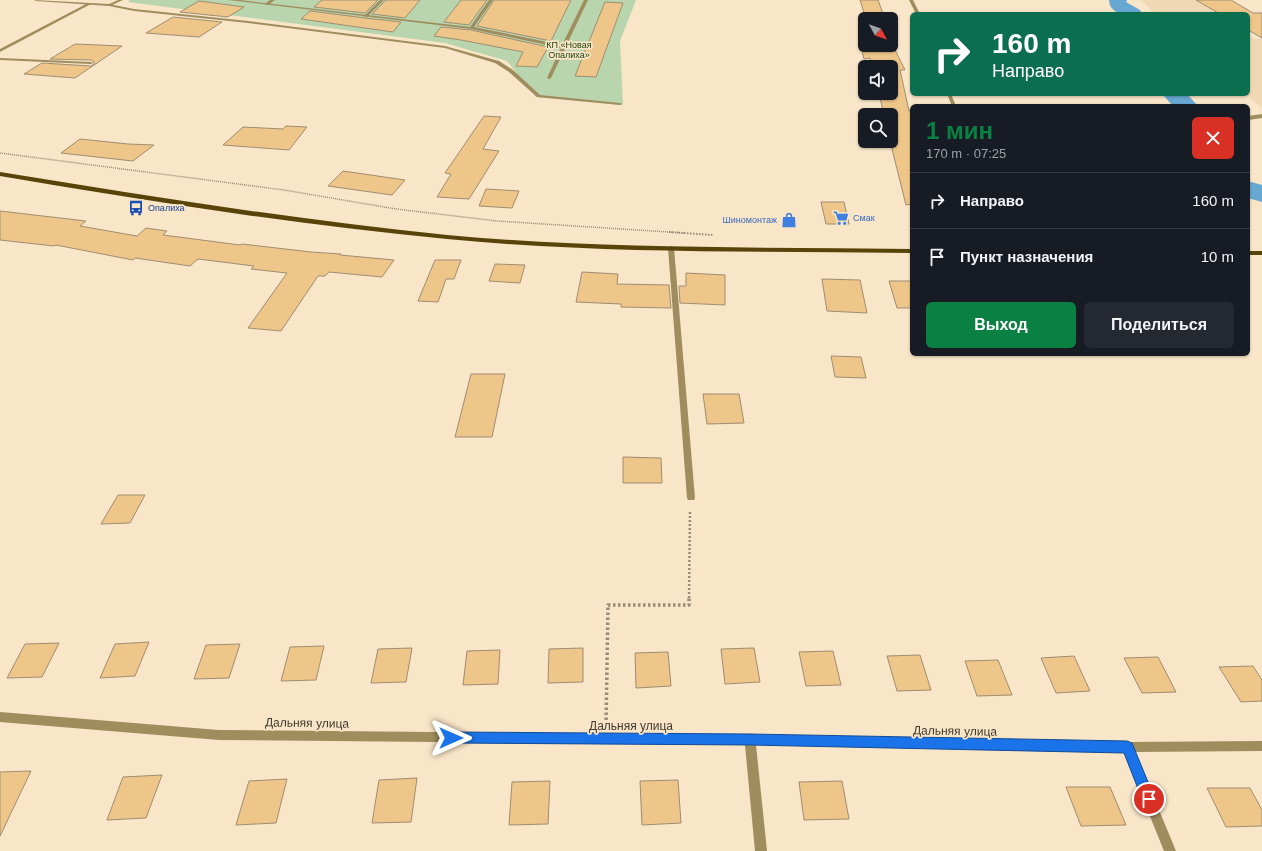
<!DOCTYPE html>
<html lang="ru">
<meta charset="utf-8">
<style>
:root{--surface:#171b24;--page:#242831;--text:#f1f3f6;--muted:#9ea1a6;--line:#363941;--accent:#0b8043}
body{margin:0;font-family:Helvetica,sans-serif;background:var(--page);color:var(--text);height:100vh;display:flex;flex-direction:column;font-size:15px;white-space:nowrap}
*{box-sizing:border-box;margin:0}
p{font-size:13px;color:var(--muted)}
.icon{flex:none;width:22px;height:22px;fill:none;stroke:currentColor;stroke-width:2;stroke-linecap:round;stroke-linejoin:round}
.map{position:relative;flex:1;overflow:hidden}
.sheet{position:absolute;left:910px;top:104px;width:340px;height:252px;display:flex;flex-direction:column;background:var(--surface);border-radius:6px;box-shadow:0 1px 3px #0004}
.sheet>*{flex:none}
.banner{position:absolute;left:910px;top:12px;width:340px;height:84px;border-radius:6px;box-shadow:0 1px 3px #0004;background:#0b6e4f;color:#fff;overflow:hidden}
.needle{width:26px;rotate:130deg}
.tools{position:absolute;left:858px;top:12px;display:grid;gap:8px}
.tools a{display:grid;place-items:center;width:40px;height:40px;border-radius:6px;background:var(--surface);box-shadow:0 1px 3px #0004;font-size:20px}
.pin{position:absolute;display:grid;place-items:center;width:34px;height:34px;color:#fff;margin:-17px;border:2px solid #fff;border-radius:50%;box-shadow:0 1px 4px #0007}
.me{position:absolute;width:44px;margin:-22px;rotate:90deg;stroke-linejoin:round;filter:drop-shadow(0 0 3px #0008)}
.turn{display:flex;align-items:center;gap:14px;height:84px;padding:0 16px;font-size:18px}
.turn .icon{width:52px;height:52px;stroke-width:2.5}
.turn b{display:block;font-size:28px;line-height:34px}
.round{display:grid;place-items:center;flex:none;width:42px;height:42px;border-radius:6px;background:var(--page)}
.summary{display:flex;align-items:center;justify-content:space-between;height:68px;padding:0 16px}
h1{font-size:24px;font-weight:700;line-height:30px;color:var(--accent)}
.action{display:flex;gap:8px;margin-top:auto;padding:8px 16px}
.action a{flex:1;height:46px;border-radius:6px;background:var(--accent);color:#fff;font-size:16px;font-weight:700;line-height:46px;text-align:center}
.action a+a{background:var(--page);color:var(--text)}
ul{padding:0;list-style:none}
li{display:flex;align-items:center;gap:12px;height:56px;padding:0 16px;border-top:1px solid var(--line)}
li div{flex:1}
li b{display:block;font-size:15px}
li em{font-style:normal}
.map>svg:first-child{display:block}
</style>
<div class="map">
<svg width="1262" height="851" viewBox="0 0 1262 851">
<rect width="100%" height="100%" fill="#f9e5c8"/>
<!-- built -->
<g fill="#f0d8b5">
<polygon points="1141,0 1198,0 1218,14 1156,14"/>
<polygon points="1248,34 1254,39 1262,39 1262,108 1246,94 1248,94"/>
</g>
<!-- green -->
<polygon fill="#b8d5ae" points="130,0 636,0 620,41 623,105 536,97 507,61 445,43 128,2"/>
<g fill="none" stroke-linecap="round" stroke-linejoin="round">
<!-- river -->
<g fill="#67a8d2" fill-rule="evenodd">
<path d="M 1109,0 L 1127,0 L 1126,2 L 1140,10 L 1142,14 C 1130,14 1110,17 1109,0 Z"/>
<polygon points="1162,94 1187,94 1198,106 1173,106"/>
<polygon points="1248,181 1262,185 1262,202 1248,198"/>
</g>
</g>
<!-- building -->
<g fill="#eec689" stroke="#9f8d72">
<polygon points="322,0 378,0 365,13 314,7"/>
<polygon points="386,0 420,0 405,18 372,14"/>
<polygon points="461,0 487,0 469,25 444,22"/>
<polygon points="494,0 571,0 551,41 477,26"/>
<polygon points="860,0 878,0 885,19 866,19"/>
<polygon points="1196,0 1231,0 1253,13 1262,13 1262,38 1248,30 1248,14 1220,14"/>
<polygon points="199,1 244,7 228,17 180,12"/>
<polygon points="605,2 623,3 596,77 575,76"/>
<polygon points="310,11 365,18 401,22 393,32 301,19"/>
<polygon points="173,17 222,22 199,37 146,33"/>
<polygon points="441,27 471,30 548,47 537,67 516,66 523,52 461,40 434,36"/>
<polygon points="859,40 865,40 865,45 891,45 891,42 905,70 900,70 909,111 912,111 912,204 906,205 890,141 891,115 884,115 879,93 891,93 891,67 872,67 870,58 864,59"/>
<polygon points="75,44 122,46 75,78 24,74 42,63 91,66 94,64 94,62 91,60 50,59"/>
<polygon points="484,116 501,117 483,149 499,151 469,199 437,197 451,174 445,173"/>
<polygon points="286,126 307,127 289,150 223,145 243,127 283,129"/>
<polygon points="80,139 128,144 154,145 133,161 61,153"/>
<polygon points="343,171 405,180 392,195 328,186"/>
<polygon points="486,189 519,191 512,208 479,206"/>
<polygon points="821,202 844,202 849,224 826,224"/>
<polygon points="0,211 86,221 80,226 137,236 146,228 167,231 163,235 240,245 242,244 311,252 341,254 340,255 394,260 382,277 329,272 325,276 318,276 281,331 248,328 287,273 251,269 254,266 198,259 190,266 135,258 133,260 56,245 54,246 0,240"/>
<polygon points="435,260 461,260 454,279 446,279 438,302 418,301"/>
<polygon points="495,264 525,265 520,283 489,281"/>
<polygon points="582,272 618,274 617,284 669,285 671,308 621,307 621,304 576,302"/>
<polygon points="686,273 725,275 725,305 680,303 679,286 686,286"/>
<polygon points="822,279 860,280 867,313 827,311"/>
<polygon points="889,281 912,281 912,308 897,308"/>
<polygon points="831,356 861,357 866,378 835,377"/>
<polygon points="471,374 505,374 492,437 455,437"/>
<polygon points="703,394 739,394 744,423 707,424"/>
<polygon points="623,457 661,458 662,483 623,483"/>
<polygon points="118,495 145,495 130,523 101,524"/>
<polygon points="149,642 135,676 100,678 115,644"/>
<polygon points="59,643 42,677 7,678 25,644"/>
<polygon points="240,644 229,678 194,679 206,645"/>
<polygon points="324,646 316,680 281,681 290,647"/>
<polygon points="412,648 406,682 371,683 378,649"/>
<polygon points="583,648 583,682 548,683 549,649"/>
<polygon points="754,648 760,682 725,684 721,649"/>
<polygon points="500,650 498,684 463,685 467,651"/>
<polygon points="833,651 841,685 806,686 799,652"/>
<polygon points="668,652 671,686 636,688 635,653"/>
<polygon points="920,655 931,690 897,691 887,656"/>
<polygon points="1074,656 1090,691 1056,693 1041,658"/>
<polygon points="1158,657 1176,692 1142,693 1124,658"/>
<polygon points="998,660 1012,695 977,696 965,661"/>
<polygon points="1253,666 1262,680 1262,701 1241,702 1219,667"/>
<polygon points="31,771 0,836 0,772"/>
<polygon points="162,775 146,818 107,820 123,777"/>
<polygon points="417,778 411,822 372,823 379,780"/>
<polygon points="287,779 276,823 236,825 249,781"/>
<polygon points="678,780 681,823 642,825 640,781"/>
<polygon points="550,781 548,824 509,825 512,782"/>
<polygon points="842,781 849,819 804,820 799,782"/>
<polygon points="1066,787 1110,787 1126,825 1081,826"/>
<polygon points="1207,788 1250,788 1262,810 1262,826 1226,827"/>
</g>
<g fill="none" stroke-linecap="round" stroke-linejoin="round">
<!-- path-far3 -->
<polyline stroke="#998b78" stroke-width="1.5" stroke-dasharray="1 1" stroke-linecap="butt" points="0,153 284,190 396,209 497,221 684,233"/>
<!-- path-far2 -->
<polyline stroke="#998b78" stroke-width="2" stroke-dasharray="1.5 1.5" stroke-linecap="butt" points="669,232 713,235"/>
<!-- path-far1 -->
<polyline stroke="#998b78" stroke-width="2.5" stroke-dasharray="2 2" stroke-linecap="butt" points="689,598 690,511"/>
<!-- path -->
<polyline stroke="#998b78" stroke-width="3.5" stroke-dasharray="2.5 2.5" stroke-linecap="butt" points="606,725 608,605 689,605 689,597"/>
<!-- service -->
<g fill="#a08d5e" fill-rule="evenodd">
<polygon points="118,0 123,0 110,6 107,5"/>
<polygon points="228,0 240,0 470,27 489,0 493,0 474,27 562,45 584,0 588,0 551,78 549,79 547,78 561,48 471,29"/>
<polygon points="88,3 91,4 0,52 0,49"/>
<polygon points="0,58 91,62 93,63 91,64 0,60"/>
<polygon points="671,246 674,248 695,498 694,500 688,500 687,498 668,248"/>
</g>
<!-- minor -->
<g fill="#a08d5e" fill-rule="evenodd">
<polygon points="34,0 109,4 134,9 248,21 445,46 499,61 513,70 540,95 620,103 622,104 620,105 537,97 509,72 495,63 445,48 248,23 134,11 109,6 36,1"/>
<polygon points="270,0 275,0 268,5 266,5 266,3"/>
<polygon points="380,0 384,0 367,17 365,17 365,15"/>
<polygon points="909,0 913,0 920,14 916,14"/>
<polygon points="947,94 951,94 956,106 952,106"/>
<polygon points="0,712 219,730 750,735 1127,742 1262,741 1262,751 1135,752 1176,851 1164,851 1124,752 756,745 767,851 755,851 745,745 219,740 0,722"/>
</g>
<!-- tertiary -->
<polygon fill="#a08d5e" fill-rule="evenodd" points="1262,114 1262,118 1248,120 1248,116"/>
<!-- primary -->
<g fill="#584409" fill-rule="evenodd">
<path d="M 0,172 C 148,196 297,220 447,235 C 601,249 757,247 912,249 L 912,253 C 757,251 601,254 447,239 C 297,225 148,201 0,176 Z"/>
<rect x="1248" y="251" width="14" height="4"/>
</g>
</g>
<!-- route -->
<polygon fill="#1a73e8" stroke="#114b97" points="451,732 750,734 1127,741 1132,743 1155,799 1154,804 1149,806 1144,804 1124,753 750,745 451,743 447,742 445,738 447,733"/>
<!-- icons -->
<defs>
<g id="bus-bare" transform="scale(1.2)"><path d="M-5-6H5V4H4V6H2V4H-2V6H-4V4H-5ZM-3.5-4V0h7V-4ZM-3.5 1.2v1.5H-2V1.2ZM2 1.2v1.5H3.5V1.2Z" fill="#1a4fb4" stroke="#f9e5c8" stroke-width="2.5" paint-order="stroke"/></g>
<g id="supermarket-bare" transform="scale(1.2)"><path d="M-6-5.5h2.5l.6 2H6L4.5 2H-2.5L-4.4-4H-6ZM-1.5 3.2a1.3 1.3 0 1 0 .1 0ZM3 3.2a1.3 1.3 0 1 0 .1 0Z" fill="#3f7fe0" stroke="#f9e5c8" stroke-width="2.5" paint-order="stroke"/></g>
<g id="shop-bare" transform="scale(1.2)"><path d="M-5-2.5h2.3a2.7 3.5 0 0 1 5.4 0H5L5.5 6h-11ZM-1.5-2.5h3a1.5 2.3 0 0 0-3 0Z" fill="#3f7fe0" stroke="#f9e5c8" stroke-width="2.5" paint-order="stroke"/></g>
</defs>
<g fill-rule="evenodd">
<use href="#bus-bare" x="136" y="208"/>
<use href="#supermarket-bare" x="841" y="218"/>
<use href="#shop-bare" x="789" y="220"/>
</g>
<g text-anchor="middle" stroke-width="3.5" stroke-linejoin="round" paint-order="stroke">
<!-- far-park labels -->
<g font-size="9" fill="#1d440a" stroke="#f9e5c8">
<text x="569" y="48">КП «Новая<tspan x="569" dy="10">Опалиха»</tspan></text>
</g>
<!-- far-transit labels -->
<g font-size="9" fill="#164399" stroke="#f9e5c8" text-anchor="start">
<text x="148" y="211">Опалиха</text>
</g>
<!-- far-shop labels -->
<g font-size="9" fill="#366cbe" stroke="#f9e5c8" text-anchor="start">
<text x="853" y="221">Смак</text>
<text x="777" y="223" text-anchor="end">Шиномонтаж</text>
</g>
<!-- near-street labels -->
<g font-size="12" fill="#41392e" stroke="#f9e5c8">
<text transform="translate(307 723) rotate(1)" y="4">Дальняя улица</text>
<text x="631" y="730">Дальняя улица</text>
<text transform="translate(955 731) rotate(1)" y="4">Дальняя улица</text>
</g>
</g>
</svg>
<div class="tools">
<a><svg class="needle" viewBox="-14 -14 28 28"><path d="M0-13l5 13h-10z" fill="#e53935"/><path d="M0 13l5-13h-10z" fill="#9ea1a6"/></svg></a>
<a><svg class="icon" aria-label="sound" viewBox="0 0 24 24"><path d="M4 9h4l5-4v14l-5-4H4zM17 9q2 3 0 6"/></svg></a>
<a><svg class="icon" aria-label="search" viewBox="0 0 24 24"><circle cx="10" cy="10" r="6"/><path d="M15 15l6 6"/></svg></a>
</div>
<div class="pin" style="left:1149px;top:799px;background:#d93025"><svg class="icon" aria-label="arrive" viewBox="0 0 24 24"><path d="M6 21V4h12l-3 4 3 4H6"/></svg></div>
<svg class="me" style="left:451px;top:738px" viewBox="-20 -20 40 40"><path d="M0-17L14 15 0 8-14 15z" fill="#1a73e8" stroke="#fff" stroke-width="4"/></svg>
<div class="banner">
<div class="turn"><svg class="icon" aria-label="right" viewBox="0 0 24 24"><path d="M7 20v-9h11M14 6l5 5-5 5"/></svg><div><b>160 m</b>Направо</div></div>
</div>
<section class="sheet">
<div class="summary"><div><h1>1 мин</h1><p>170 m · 07:25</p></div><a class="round" style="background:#d93025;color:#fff"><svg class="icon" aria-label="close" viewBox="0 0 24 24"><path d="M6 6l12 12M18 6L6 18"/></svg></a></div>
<ul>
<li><svg class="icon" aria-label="right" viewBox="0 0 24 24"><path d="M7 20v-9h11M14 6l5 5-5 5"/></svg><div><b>Направо</b></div><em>160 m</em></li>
<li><svg class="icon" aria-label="arrive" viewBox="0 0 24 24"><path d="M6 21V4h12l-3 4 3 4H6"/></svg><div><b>Пункт назначения</b></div><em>10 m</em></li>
</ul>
<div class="action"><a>Выход</a><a>Поделиться</a></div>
</section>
</div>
